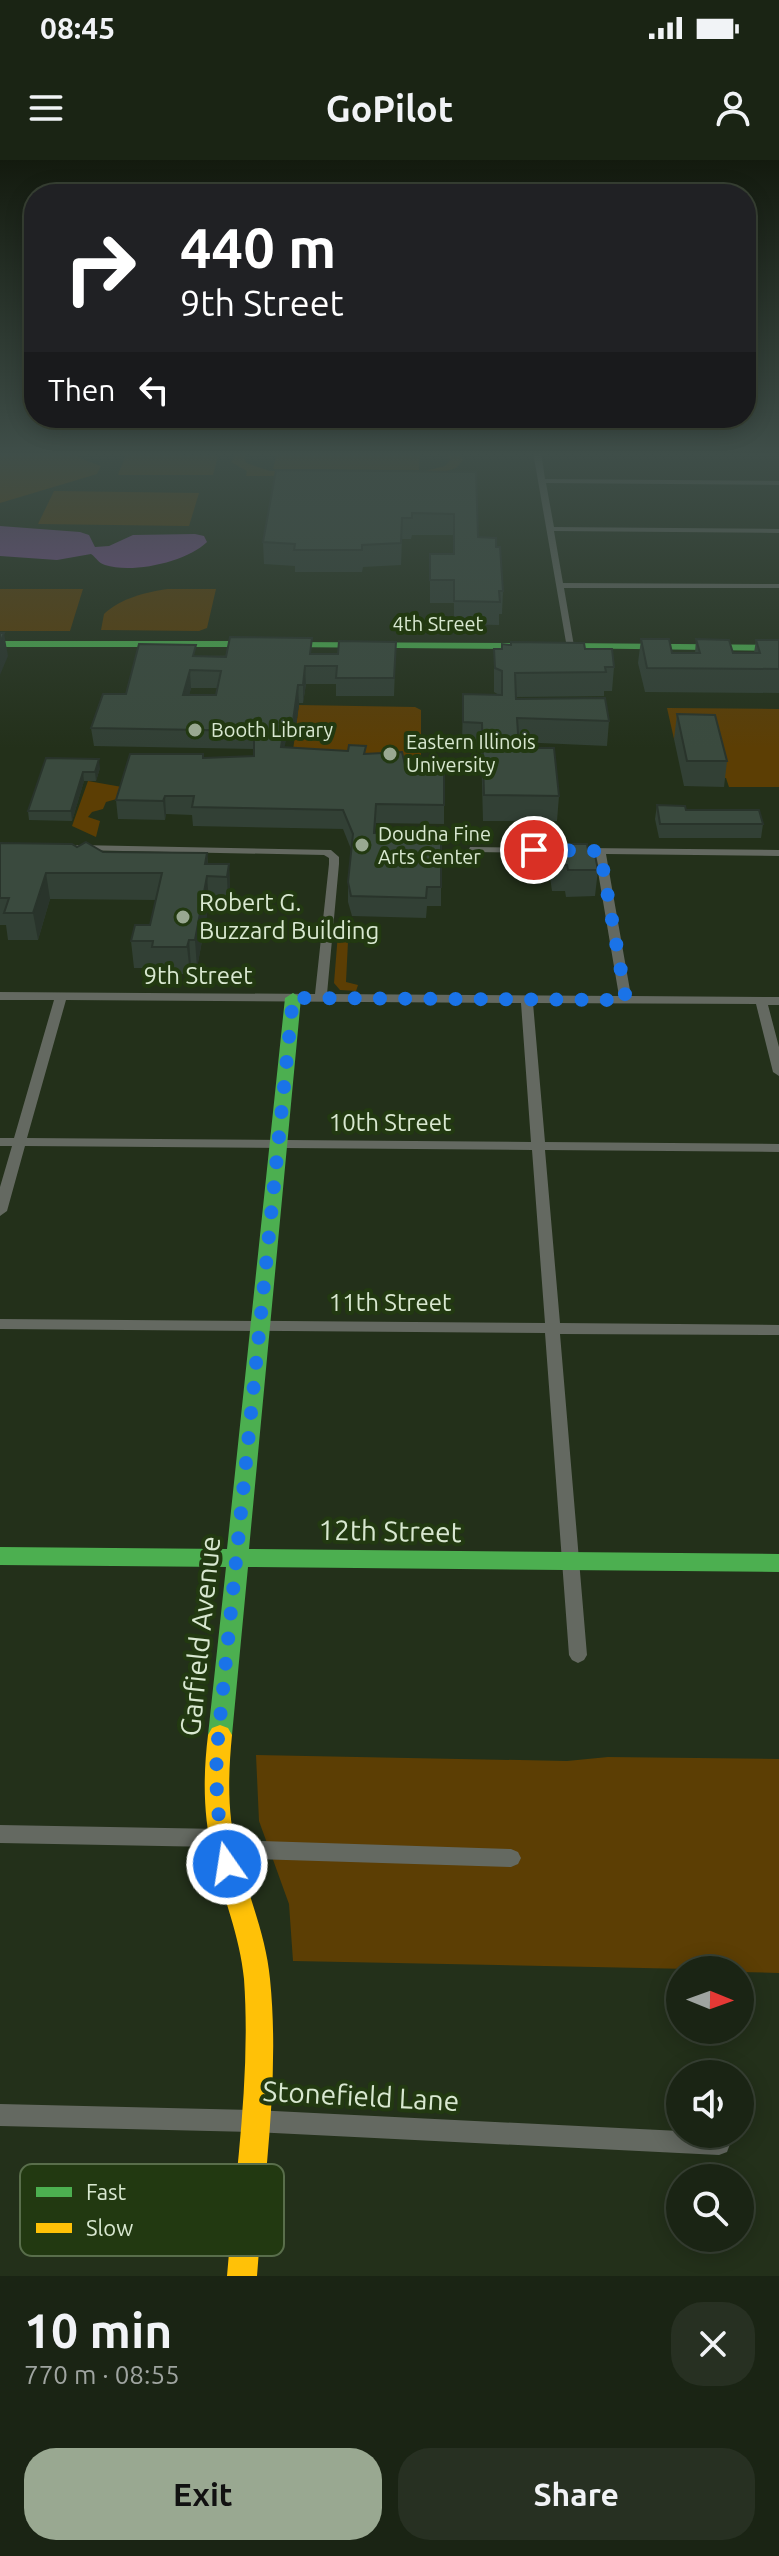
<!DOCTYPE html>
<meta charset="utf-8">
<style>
:root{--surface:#1a2414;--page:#273022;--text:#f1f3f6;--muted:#9fa4a0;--line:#384134;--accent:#99a891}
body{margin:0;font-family:Ubuntu,sans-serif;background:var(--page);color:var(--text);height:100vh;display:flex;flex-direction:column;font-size:30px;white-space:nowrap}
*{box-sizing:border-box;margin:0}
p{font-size:26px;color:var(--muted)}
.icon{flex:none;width:44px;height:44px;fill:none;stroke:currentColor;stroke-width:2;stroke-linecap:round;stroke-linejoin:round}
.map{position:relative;height:2116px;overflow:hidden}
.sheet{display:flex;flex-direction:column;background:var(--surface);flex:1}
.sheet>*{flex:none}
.hud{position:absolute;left:24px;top:24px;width:732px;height:244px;border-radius:32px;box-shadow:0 4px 20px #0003,0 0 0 2px var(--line);background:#202124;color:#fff;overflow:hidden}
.needle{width:52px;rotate:91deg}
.fabs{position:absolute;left:666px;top:1796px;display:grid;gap:16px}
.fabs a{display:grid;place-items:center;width:88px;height:88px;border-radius:50%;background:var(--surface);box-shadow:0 4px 20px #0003,0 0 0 2px var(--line);font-size:40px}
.pin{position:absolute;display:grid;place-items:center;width:68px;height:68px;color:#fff;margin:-34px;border:4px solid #fff;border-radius:50%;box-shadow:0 2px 8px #0007}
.me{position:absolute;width:88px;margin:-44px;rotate:347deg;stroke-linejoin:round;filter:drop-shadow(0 0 6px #0008)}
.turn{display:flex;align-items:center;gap:28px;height:168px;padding:0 24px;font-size:36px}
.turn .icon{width:104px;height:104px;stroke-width:2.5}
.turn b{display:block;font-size:56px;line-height:68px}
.then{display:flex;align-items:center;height:76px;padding:0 24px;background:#0003;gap:16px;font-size:30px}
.round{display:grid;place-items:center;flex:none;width:84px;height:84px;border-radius:32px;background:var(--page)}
.head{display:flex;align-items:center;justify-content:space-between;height:136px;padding:0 24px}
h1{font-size:48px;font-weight:700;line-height:60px}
.button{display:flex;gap:16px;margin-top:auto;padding:16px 24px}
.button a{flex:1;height:92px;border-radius:32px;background:var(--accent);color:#111;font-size:32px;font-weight:700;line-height:92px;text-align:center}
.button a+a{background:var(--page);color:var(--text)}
.status{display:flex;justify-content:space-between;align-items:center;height:56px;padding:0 40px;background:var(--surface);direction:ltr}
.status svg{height:22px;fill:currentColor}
header{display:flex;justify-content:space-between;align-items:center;height:104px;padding:0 24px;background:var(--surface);font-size:36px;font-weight:700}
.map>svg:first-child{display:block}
</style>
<div class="status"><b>08:45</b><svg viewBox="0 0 49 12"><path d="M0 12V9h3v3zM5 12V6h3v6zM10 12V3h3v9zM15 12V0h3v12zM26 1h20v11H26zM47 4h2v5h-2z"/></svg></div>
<header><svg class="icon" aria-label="menu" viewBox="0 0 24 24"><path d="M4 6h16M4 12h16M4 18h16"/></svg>GoPilot<svg class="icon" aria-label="person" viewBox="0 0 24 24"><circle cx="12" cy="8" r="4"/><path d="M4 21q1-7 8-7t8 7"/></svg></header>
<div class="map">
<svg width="779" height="2116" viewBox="0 0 779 2116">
<rect width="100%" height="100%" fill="#23301a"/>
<!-- green -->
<g fill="#5c3e04">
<polygon points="0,292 87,292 77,297 101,306 97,314 0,343"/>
<polygon points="236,292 250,292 244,298 246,303 270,311 421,312 445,306 451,299 444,292 459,292 463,300 456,308 435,315 246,316 247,311 231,302"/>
<polygon points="277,292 420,292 419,310 273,309"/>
<polygon points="126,294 218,295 213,315 118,315"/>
<polygon points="54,331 199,333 189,366 38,364"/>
<polygon points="0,429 83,429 70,471 0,471"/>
<path d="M 168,429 L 216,429 L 207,468 L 199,471 L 101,470 L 104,454 C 121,438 146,432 168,429 Z"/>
<polygon points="299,545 415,547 421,550 421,599 292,598"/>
<polygon points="667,548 779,549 779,627 729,627 726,618 722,618 674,579"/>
<polygon points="88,621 122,627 120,638 106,642 103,649 92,652 88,657 100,661 96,677 72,666"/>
<polygon points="339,761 349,761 346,822 358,825 356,831 340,830 334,823"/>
<polygon points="256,1595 567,1601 608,1597 779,1599 779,1813 740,1812 740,1810 293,1801 289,1744 259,1661"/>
</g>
<!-- water -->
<path fill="#7d5193" d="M 0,366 L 80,372 L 89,375 L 95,387 L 109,386 L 133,375 L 195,374 L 204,376 L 207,382 C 187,402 132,414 105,405 C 98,403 97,398 91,394 L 57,400 L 0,396 Z"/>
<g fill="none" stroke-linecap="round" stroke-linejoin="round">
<!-- street -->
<g fill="#646961" fill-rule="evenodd">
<polygon points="533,292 541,292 545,319 779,321 779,325 546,323 554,367 779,369 779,373 554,371 563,423 779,424 779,428 564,428 574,486 567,488"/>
<path d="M 78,685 L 331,690 L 339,697 L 339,704 L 327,834 L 619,836 L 595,694 L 474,692 L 469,689 L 470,687 L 779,690 L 779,696 L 606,694 L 631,836 L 779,837 L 779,845 L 768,845 L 779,887 L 779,916 L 773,912 L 756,844 L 533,843 L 545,982 L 779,984 L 779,992 L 545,990 L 560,1163 L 779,1165 L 779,1175 L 560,1174 L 587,1495 L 584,1500 L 578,1503 L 572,1500 L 569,1495 L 545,1173 L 0,1169 L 0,1159 L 545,1163 L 532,990 L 25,986 L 7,1051 L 0,1056 L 0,1027 L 12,986 L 0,986 L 0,978 L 14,978 L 54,840 L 0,840 L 0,832 L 315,834 L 329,704 L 329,698 L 324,695 L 74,690 L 74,686 ZM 66,840 L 521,843 L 531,982 L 27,978 Z"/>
<polygon points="0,1665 221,1669 228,1672 230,1680 511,1689 518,1692 521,1698 518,1704 511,1707 224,1698 217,1695 215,1687 0,1683"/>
<polygon points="0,1944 252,1950 680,1971 680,1974 722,1974 727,1976 730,1984 727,1992 719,1995 252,1972 0,1966"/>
</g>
<!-- fast -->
<g fill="#4caf50" fill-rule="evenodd">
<polygon points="0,481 253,481 259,484 253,487 0,487"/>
<polygon points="287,482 525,483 531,486 525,489 283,487 283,483"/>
<polygon points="563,483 779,485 779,491 559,488 557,486"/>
<polygon points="293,833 301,838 249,1389 779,1394 779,1412 248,1407 232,1575 228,1582 220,1585 212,1582 208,1575 226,1407 0,1405 0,1387 227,1389 285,838"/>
</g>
<!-- slow -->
<path fill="#ffc107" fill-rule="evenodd" d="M 220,1565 L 228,1568 L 232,1575 C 228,1616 227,1656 238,1696 C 249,1737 266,1776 270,1819 C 280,1917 264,2018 257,2116 L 227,2116 C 235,2018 251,1918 244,1819 C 240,1776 223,1737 213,1696 C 203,1655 203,1616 208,1575 L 212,1568 Z"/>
</g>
<!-- wall -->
<g fill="#324035" fill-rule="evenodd">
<polygon points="476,312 478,377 496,387 503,431 502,454 499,454 499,465 454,464 454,443 430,443 430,394 453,394 453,375 412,375 411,379 402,379 401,405 363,407 362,412 295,412 295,406 264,404 263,382"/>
<polygon points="641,479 672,493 695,493 696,479 733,493 754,493 756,480 779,480 779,533 645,532 638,503"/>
<path d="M 396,482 L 394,536 L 336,536 L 336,524 L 306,524 L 303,543 L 299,543 L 294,579 L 286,579 L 284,587 L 366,593 L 407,613 L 444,613 L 444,664 L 376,663 L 375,673 L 441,674 L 441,746 L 427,746 L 426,758 L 352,756 L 348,742 L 348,722 L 351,689 L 343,669 L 193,666 L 192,655 L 166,654 L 165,660 L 118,659 L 116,640 L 203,594 L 204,598 L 254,596 L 254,589 L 94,586 L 91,568 L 126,534 L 197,496 L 338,494 ZM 191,528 L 218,528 L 216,535 L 189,535 Z"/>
<polygon points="494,489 585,489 614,507 612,531 604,531 604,536 516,537 516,539 609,561 607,586 518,582 519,588 559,636 557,661 483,661 481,587 462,587 463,534 499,535 494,532"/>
<polygon points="677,554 727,601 724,627 684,626 674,579"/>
<polygon points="46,598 100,608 96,621 84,621 72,661 29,660 28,651"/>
<polygon points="657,645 763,664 761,678 659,678 655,659"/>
<polygon points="0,683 77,687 103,692 207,693 208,704 229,704 230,730 228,743 209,743 197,808 191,807 190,814 154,814 154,808 134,808 131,781 150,765 156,740 50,739 38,780 8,780 6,765 0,765"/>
<polygon points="558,684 588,690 598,710 595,736 566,737 565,731 552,731 550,717 552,691 557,691"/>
</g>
<!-- shaded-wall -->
<g fill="#29342b">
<polygon points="4,473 8,496 0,515 0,483"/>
<polygon points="305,506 306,524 303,543 303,525"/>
<polygon points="190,510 191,528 185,553 183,535"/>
<polygon points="298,525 299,543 294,579 293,561"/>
<polygon points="285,561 286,579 282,605 281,587"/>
<polygon points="99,599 100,608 96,621 95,612"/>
<polygon points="83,612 84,621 72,661 71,651"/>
<polygon points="165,636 166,654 165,660 163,641"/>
<polygon points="207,693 209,717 207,716 209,743 197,808 195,780"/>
<polygon points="229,704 230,730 228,743 227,717"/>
<polygon points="46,713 50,739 38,780 33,753"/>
<polygon points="189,780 191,807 190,814 187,787"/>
</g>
<!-- building -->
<g fill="#3a4a3e" stroke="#29342b" stroke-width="2" fill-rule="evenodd">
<polygon points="276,310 476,312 478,377 496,378 496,387 500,387 503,431 499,431 500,442 454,441 454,420 430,420 430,394 454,394 454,354 412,353 412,358 402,358 401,383 362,385 362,390 294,390 295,384 263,382"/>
<polygon points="0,473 4,473 0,483"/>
<path d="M 230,477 L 312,478 L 310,494 L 338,494 L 339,481 L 396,482 L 394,518 L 336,518 L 337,506 L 305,506 L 303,525 L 298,525 L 293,561 L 285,561 L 281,587 L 348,591 L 349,585 L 366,586 L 364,594 L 402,592 L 407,613 L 444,613 L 444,645 L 376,644 L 374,673 L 441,674 L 441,727 L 427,727 L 426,738 L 351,736 L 348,722 L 353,674 L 343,650 L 192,647 L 194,636 L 165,636 L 163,641 L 116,640 L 130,594 L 203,594 L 203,598 L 254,596 L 254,571 L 91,568 L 103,534 L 126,534 L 139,484 L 196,485 L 193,496 L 226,497 ZM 190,510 L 221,511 L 216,535 L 183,535 Z"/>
<polygon points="641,479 669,479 672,493 700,493 696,479 729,480 733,493 760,493 756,480 779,480 779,509 647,508"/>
<polygon points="511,482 584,483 585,489 612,489 614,507 605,507 606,512 515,513 516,539 605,538 609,561 517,558 519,588 554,588 559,636 484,635 482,563 463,562 463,534 502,535 502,511 495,508 494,489 502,489 502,484 511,485"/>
<polygon points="677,554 715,555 727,601 687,601"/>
<polygon points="46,598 99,599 95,612 83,612 71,651 28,651"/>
<polygon points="657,645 685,646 686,650 759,650 763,664 660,664"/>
<polygon points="86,682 103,692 207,693 205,704 229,704 227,717 207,716 195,780 189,780 187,787 152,787 153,781 131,781 135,765 150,765 162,713 46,713 33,753 4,753 9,738 0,738 0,683 72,684 77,687"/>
<polygon points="558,684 587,684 588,690 594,690 598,710 568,710 567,705 554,705 552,691 559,691"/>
</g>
<!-- sky -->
<linearGradient id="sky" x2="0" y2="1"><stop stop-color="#131a0e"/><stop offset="0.5" stop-color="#3f4e49"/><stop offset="1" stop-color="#3f4e49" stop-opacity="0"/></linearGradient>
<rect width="779" height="588" fill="url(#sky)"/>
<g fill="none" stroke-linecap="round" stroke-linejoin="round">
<!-- route -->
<path stroke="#1a73e8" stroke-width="14" stroke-dasharray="0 25.2" d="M 227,1704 C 218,1665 215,1629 217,1589 L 293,838 L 626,840 L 600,691 L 534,690"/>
</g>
<!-- markers -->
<g fill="#99a891" stroke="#223911" stroke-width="3">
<circle cx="195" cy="570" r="8"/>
<circle cx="390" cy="594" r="8"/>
<circle cx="362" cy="685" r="8"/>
<circle cx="183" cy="757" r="8"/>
</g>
<g text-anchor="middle" stroke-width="8" stroke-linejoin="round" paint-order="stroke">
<!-- far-street labels -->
<g font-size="20" fill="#d9e8d1" stroke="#223911">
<text x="438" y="471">4th Street</text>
</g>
<!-- far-poi labels -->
<g font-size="20" fill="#d9e8d1" stroke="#223911" text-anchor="start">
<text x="211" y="577">Booth Library</text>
<text x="406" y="589">Eastern Illinois<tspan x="406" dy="23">University</tspan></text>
<text x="378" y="681">Doudna Fine<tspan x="378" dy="23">Arts Center</tspan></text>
</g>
<!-- poi labels -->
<g font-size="24" fill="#d9e8d1" stroke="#223911" text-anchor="start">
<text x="199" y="751">Robert G.<tspan x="199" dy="28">Buzzard Building</tspan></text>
</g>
<!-- street labels -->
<g font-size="24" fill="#d9e8d1" stroke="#223911">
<text x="198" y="824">9th Street</text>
<text x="390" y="971">10th Street</text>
<text x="390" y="1151">11th Street</text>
</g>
<!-- near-street labels -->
<g font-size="28" fill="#d9e8d1" stroke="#223911">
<text transform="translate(390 1371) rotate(1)" y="10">12th Street</text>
<text transform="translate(200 1476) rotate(-84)" y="10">Garfield Avenue</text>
<text transform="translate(361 1936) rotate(3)" y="10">Stonefield Lane</text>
</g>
</g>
<!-- legend -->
<rect x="20" y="2004" width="264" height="92" rx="12" fill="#223911" stroke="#596e4b" stroke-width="2"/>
<rect x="36" y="2027" width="36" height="10" fill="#4caf50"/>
<rect x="36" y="2063" width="36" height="10" fill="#ffc107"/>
<g font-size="22" fill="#d9e8d1">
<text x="86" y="2040">Fast</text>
<text x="86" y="2076">Slow</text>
</g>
</svg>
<div class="fabs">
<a><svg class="needle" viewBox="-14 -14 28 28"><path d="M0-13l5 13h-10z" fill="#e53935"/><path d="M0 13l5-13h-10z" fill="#9fa4a0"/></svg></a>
<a><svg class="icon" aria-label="sound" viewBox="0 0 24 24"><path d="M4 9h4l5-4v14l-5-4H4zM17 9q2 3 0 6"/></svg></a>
<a><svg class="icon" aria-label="search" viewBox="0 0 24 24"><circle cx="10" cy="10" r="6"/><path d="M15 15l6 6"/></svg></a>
</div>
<div class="pin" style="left:534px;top:690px;background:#d93025"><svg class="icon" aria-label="arrive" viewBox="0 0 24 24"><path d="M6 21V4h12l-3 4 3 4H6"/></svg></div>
<svg class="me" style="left:227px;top:1704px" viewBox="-20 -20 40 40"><circle r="17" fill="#1a73e8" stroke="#fff" stroke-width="3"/><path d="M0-11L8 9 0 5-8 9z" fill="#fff"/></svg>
<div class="hud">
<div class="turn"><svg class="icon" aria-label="right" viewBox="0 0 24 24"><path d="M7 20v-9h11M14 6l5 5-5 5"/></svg><div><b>440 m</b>9th Street</div></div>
<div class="then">Then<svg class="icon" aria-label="left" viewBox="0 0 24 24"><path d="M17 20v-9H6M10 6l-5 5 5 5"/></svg></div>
</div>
</div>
<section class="sheet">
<div class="head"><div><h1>10 min</h1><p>770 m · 08:55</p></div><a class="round"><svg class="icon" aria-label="close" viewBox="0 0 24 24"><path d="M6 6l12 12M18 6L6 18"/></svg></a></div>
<div class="button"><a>Exit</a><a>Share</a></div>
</section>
